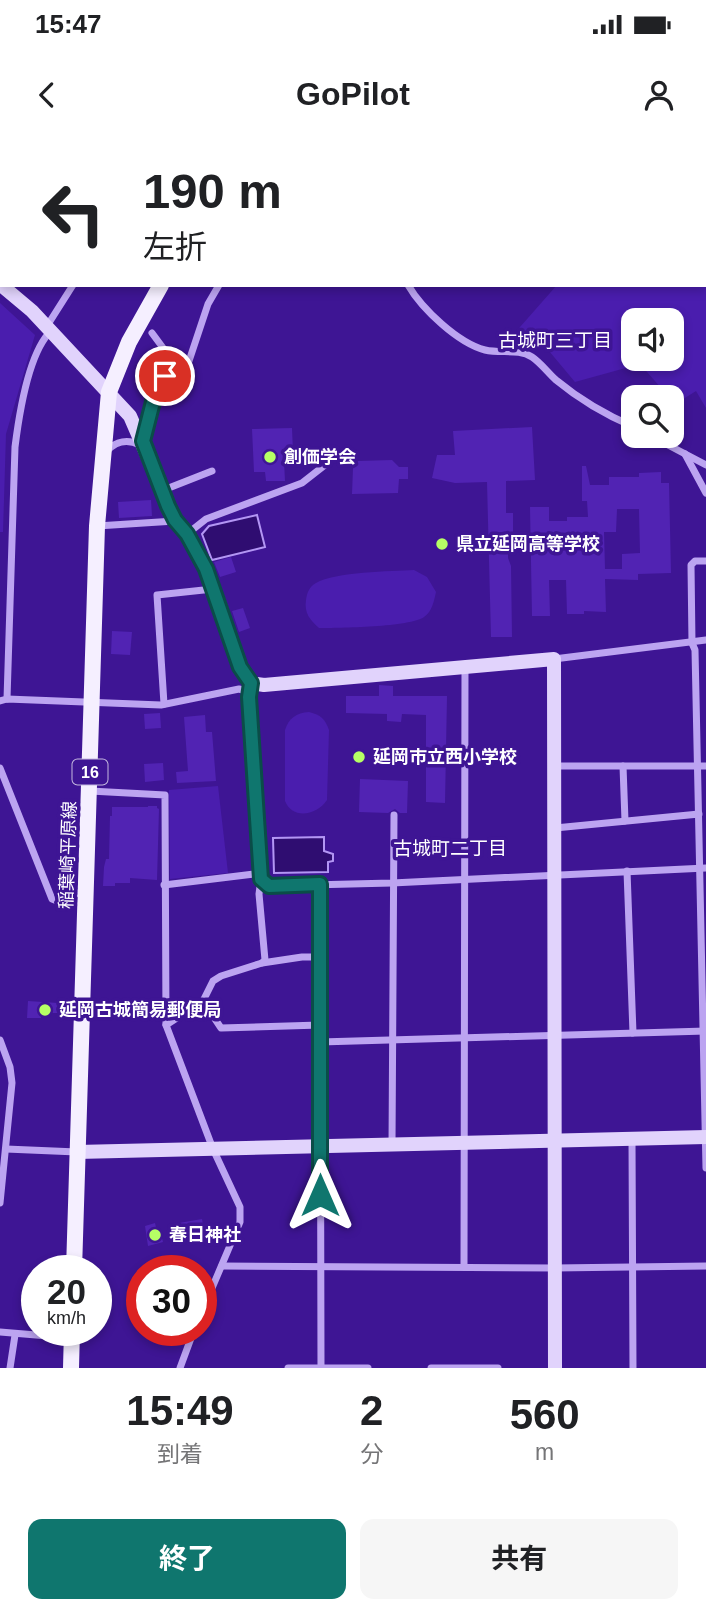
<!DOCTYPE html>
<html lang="ja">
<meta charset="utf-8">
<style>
:root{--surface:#fff;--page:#f6f6f6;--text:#202124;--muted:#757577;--accent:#0f766e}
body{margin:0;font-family:Helvetica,"Noto Sans JP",sans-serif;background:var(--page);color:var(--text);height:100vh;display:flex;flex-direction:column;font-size:26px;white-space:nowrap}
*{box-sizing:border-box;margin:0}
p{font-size:23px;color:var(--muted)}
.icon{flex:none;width:38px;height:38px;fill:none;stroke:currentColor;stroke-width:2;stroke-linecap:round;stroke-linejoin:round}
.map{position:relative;height:1228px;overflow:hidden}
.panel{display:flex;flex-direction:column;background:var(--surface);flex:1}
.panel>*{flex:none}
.banner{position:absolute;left:0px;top:0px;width:707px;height:147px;box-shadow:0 4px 10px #0003;background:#fff;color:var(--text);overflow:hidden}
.tools{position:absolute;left:621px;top:168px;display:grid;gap:14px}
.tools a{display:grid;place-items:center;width:63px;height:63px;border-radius:14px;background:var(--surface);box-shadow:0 4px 10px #0003;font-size:35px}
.speed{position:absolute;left:21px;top:1115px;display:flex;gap:14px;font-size:35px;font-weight:700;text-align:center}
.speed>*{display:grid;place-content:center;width:91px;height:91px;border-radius:50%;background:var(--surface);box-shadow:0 4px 10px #0003;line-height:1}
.speed small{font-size:18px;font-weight:400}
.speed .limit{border:10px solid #d22;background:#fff;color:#111}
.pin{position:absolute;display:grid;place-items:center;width:60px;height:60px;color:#fff;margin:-30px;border:4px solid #fff;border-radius:50%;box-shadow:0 2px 7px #0007}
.me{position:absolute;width:77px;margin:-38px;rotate:0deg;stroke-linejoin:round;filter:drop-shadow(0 0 5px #0008)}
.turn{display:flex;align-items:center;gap:24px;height:147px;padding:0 28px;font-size:32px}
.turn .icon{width:91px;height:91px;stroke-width:2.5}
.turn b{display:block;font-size:49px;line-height:60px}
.eta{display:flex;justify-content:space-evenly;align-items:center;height:119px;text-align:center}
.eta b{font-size:42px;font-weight:700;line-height:49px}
.primary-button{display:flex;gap:14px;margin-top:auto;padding:14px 28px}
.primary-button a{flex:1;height:80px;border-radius:14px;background:var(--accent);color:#fff;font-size:28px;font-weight:700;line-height:80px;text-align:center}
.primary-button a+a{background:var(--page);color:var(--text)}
.status{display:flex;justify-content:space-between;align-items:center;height:49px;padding:0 35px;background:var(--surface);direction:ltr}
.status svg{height:19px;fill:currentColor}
header{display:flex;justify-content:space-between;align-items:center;height:91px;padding:0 28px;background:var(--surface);font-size:32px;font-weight:700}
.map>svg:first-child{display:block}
</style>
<div class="status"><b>15:47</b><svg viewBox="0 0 49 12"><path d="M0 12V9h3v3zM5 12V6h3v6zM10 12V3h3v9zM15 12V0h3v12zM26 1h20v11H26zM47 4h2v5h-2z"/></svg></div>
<header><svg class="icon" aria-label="back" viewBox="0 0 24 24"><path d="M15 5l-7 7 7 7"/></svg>GoPilot<svg class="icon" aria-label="person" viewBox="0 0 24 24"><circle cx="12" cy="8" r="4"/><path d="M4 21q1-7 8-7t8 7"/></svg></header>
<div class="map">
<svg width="706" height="1228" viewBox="0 0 706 1228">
<rect width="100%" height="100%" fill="#3e1594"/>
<!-- green -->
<g fill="#4a1dae" fill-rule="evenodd">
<path d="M 706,45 L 706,268 L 696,251 L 677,263 L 672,260 L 672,257 L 669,257 L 640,224 L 575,242 L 544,205 L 513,195 L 557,145 L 705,145 ZM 672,180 L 672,219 L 634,219 L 634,180 Z"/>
<polygon points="0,163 35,195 6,294 3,392 0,392"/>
<path d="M 414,430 L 427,437 L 436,452 C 434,461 432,472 424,477 C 411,487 338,488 319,488 C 310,480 304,473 306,460 C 307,453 309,447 316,443 C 335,432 391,431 414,430 Z"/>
<path d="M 309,572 C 321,575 325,579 329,590 L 327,660 C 318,674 293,681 285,661 L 285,590 C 289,578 296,573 309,572 Z"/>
<polygon points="218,646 228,733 170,739 169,650"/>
</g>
<!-- water -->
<g fill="#2f0d71" stroke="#b396f4" stroke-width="2">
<polygon points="257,375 265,407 212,420 202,394 209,386"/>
<polygon points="324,697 324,711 333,714 333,721 328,722 328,732 274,733 273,698"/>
</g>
<!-- building -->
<g fill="#5123b3" fill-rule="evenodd">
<polygon points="532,287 535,340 506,341 506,373 513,373 513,392 508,392 508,418 511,426 512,497 491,497 487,342 455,343 432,338 437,315 455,315 453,291"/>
<polygon points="292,288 293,313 287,313 287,321 284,321 285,341 266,341 265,332 254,332 252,289"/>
<polygon points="392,320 399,327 408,327 408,339 399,339 398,353 352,354 353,328 358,321"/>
<path d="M 582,326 L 586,326 L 590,345 L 609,345 L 609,337 L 639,337 L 639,333 L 661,332 L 661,343 L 669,343 L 671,433 L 638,434 L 638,440 L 605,439 L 606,472 L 584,471 L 584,474 L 567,474 L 566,440 L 549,440 L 550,476 L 532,476 L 530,367 L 549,367 L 549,381 L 567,381 L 567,377 L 588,377 L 587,361 L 582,361 ZM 617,369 L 639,369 L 640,413 L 622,414 L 622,429 L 605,429 L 604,392 L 616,392 Z"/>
<polygon points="151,360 152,376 119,378 118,362"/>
<polygon points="231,417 236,432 220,437 214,422"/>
<polygon points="243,468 250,488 239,492 232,471"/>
<polygon points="112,491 132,492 130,515 111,514"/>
<polygon points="379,545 393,546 393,556 447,556 445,663 426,662 426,575 402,574 401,582 387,581 387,574 346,573 346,556 379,556"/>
<polygon points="160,573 161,588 145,589 144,574"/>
<polygon points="205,575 206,592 212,592 216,641 177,643 176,632 188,631 184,577"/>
<polygon points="163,623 164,640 145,642 144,624"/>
<polygon points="360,639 408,641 407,673 400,673 395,669 388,673 359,672"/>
<polygon points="148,666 157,666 157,668 159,669 157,740 130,738 130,743 115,743 115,746 103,746 104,727 106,719 109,719 110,676 112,676 112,667 148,667"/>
<polygon points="28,861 58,863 58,873 47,873 47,876 41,876 41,878 27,878"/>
<polygon points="202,1079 205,1096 182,1101 179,1083"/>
<polygon points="155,1083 157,1092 160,1091 163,1102 148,1106 145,1086"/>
</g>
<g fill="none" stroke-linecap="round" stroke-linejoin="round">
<!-- street -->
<g stroke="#bca4f1" stroke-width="7">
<polyline points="83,0 85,2"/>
<polyline points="64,2 65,0"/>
<polyline points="183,2 184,0"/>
<polyline points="0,119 2,116"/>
<path d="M 408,145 C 422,169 458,203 485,210 C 501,214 518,208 532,217 C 541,223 548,233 556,240 C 579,259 606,275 634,287"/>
<polyline points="47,186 73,145"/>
<polyline points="152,193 169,216 162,250"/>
<polyline points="651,296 706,325"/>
<polyline points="143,301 155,254 162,250 169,250 188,224 208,164 219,145"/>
<path d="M 107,311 C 116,301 128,299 140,305"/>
<polyline points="685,314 706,353"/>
<polyline points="161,351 212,331"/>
<polyline points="97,386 175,381"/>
<polyline points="187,394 206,379 302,343 325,325"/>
<polyline points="706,421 695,421 691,425 692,503 695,510 706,1028"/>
<polyline points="554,519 706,500"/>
<path d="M 7,559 L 15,307 C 19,275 28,213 51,191"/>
<polyline points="0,561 7,559 161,565 239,549 250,552"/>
<polyline points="164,564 157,455 213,449"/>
<polyline points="555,626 706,626"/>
<polyline points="623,626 625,681"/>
<polyline points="0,628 52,759 57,761 86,750"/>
<polyline points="90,651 165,655 166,885 213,1009 240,1067 240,1082 201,1174"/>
<polyline points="555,688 699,674"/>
<polyline points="627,731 633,893"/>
<polyline points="320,744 321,1228"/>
<polyline points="164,745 254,734 269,746 392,743 706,728"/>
<polyline points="262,823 302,817 320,817"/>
<polyline points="203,861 221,888 320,885"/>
<polyline points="166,885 203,861 213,841 221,836 262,823 265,820 259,754 261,739 249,557 251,543"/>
<polyline points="0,900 10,927 12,943 0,1063"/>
<polyline points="320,902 706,891"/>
<polyline points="632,1000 633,1228"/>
<polyline points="392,1005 394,675"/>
<polyline points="6,1009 77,1012"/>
<polyline points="222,1126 555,1128 706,1126"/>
<polyline points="464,1127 465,527"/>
<polyline points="0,1192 72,1198"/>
<polyline points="10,1228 15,1195"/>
<polyline points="180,1228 194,1190"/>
<polyline points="288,1228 368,1228"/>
<polyline points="431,1228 498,1228"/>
</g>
<!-- secondary -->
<g stroke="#e1d3fc" stroke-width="14">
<path d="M 0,144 L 32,171 L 130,276 L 175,380 C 211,421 223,477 240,527 L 251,543 L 264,545 L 554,519 L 555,1228"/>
<polyline points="77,1012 706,997"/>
</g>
<!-- primary -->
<g stroke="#f5efff" stroke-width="16">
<polyline points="270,2 272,0"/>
<polyline points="74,1130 97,386 109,252 129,202 161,145"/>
<polyline points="71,1228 72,1190"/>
</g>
</g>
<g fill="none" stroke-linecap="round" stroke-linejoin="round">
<!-- route casing -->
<g stroke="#0a4d48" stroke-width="18">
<polyline id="route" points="165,236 162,250 155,254 143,301 168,366 175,380 187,394 206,429 240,527 251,543 249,557 261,739 269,746 320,744 320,1055"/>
</g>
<!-- route -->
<use href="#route" stroke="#0f766e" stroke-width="12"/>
</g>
<!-- markers -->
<g fill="#b6ff65" stroke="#3e1594" stroke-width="2.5">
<circle cx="270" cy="317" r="7"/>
<circle cx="442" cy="404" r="7"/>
<circle cx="359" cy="617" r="7"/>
<circle cx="45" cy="870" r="7"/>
<circle cx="155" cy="1095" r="7"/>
</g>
<g text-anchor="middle" stroke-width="7" stroke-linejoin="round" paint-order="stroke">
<!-- shield labels -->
<rect fill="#3e1594" stroke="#c5b9df" stroke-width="2" x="72.5" y="619.5" width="35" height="25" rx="5"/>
<g font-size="16" font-weight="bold" fill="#fff">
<text x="90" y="638">16</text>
</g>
<!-- poi labels -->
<g font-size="18" font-weight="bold" fill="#fff" stroke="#3e1594" text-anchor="start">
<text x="284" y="323">創価学会</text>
<text x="456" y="410">県立延岡高等学校</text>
<text x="373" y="623">延岡市立西小学校</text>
<text x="59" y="876">延岡古城簡易郵便局</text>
<text x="169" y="1101">春日神社</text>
</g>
<!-- street labels -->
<g font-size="18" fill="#fff" stroke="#3e1594">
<text transform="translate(68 715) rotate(-88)" y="6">稲葉崎平原線</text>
</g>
<!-- neighbourhood labels -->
<g font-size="19" fill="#fff" stroke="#3e1594">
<text x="555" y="207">古城町三丁目</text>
<text x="450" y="715">古城町二丁目</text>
</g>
</g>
</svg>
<div class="tools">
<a><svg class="icon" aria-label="sound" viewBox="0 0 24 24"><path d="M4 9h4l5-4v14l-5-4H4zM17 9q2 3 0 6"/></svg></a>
<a><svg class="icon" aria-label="search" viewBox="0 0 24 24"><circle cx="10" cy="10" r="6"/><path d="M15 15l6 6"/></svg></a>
</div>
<div class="speed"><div>20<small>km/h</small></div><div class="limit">30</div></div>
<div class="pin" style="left:165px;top:236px;background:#d93025"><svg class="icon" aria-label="arrive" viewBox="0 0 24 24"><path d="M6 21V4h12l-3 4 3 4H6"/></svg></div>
<svg class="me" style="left:320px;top:1055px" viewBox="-20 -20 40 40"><path d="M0-17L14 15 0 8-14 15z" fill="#0f766e" stroke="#fff" stroke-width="4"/></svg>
<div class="banner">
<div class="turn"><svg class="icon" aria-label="left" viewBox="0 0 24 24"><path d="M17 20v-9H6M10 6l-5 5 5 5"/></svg><div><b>190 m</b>左折</div></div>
</div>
</div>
<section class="panel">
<div class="eta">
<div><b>15:49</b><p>到着</p></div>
<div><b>2</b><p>分</p></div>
<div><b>560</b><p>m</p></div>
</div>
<div class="primary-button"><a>終了</a><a>共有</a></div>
</section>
